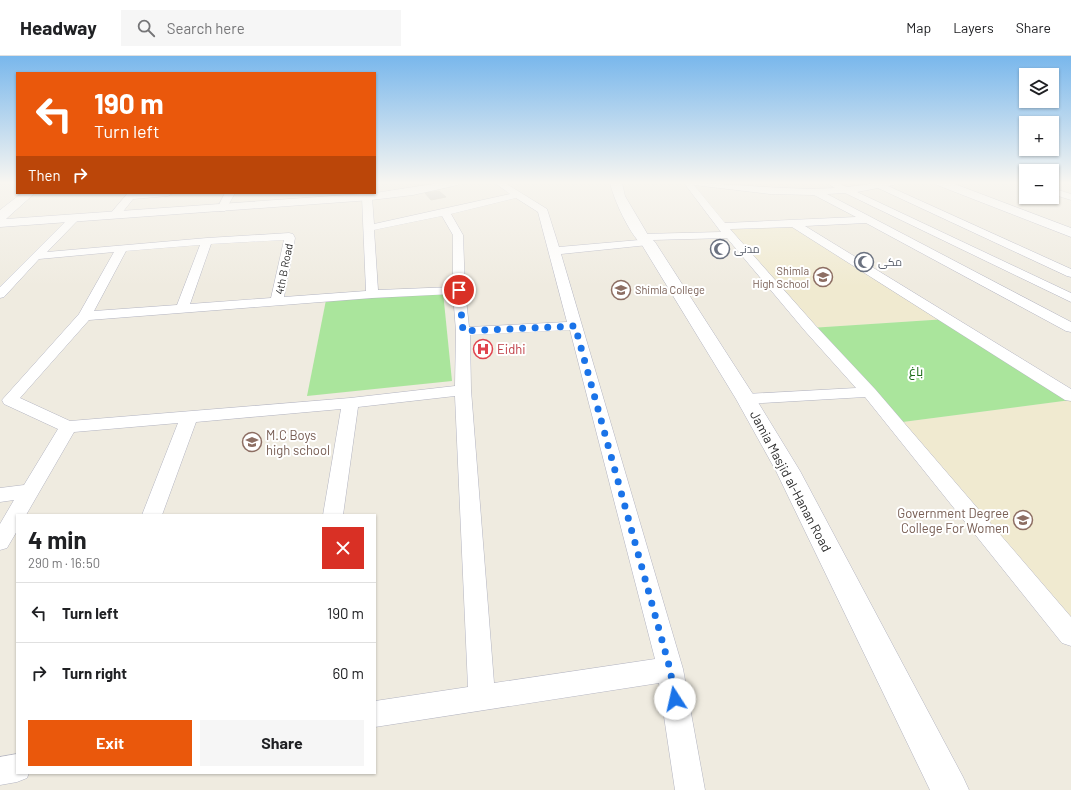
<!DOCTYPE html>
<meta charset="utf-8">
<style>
:root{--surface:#fff;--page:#f6f6f6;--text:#202124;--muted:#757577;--line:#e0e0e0;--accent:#ea580c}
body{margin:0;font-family:Barlow,Cairo,sans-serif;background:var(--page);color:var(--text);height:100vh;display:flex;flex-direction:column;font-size:15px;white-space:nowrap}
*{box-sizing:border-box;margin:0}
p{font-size:13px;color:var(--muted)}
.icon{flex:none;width:22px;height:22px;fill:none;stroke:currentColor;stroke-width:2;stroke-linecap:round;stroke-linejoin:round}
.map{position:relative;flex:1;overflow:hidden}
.details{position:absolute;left:16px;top:458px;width:360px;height:260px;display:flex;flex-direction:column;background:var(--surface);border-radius:0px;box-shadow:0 1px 3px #0004}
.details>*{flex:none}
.top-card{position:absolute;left:16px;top:16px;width:360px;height:122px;border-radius:0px;box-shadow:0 1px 3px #0004;background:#ea580c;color:#fff;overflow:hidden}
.buttons{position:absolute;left:1019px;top:12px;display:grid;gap:8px}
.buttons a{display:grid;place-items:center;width:40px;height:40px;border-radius:0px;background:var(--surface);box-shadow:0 1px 3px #0004;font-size:20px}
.pin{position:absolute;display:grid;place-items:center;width:34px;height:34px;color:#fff;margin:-17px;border:2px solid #fff;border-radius:50%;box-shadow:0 1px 4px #0007}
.me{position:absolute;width:44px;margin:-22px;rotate:350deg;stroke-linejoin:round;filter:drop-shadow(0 0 3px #0008)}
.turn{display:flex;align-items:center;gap:14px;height:84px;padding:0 12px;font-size:18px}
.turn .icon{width:52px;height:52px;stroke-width:2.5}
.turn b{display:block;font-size:28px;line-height:34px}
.then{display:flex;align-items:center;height:38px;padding:0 12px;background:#0003;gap:8px;font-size:15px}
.round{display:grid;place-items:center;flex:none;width:42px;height:42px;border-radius:0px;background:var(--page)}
.overview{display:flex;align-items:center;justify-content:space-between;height:68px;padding:0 12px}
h1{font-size:24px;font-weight:700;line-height:30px}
.primary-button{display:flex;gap:8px;margin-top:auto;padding:8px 12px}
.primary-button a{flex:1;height:46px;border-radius:0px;background:var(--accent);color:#fff;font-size:16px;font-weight:700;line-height:46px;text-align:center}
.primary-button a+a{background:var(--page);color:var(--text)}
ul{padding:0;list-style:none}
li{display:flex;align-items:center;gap:12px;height:60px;padding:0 12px;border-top:1px solid var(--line)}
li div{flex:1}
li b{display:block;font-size:15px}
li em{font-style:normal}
header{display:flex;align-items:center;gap:24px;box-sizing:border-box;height:56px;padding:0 20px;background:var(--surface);border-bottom:1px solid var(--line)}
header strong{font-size:19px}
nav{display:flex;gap:22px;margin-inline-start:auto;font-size:14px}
.search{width:280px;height:36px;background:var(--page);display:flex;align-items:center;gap:10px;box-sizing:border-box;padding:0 14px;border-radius:0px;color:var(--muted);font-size:15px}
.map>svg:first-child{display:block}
</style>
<header>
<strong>Headway</strong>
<div class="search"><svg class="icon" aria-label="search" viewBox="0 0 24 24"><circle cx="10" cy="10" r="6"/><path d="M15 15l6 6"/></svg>Search here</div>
<nav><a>Map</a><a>Layers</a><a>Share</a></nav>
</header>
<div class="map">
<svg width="1071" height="734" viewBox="0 0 1071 734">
<rect width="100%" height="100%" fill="#efebe0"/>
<!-- education -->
<g fill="#f0ead0">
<polygon points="794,168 947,263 810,272 722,170"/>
<polygon points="1071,344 1071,563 895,367"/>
</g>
<!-- green -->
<g fill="#aae59c">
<polygon points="443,236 452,325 307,340 326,244"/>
<polygon points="947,263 1071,344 895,367 810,272"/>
</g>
<!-- building -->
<polygon fill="#cac7bf" stroke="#cac7b9" points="439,135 446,141 431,144 425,137"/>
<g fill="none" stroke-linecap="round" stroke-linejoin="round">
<!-- minor casing -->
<g stroke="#b3b4c1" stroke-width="1">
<g id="minor">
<path d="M 495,127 L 505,127 L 547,153 L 559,191 L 639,184 L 637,181 L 642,178 L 721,176 L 684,127 C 734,127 784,135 835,132 L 827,127 L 838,127 L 847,131 L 877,127 L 895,127 L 894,129 L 888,130 L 1071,213 L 1071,221 L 1067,220 L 878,132 L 857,136 L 1071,237 L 1071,246 L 845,137 L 827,138 L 1071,266 L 1071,276 L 1066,275 L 866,167 L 805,170 L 1071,333 L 1071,345 L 1065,344 L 792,171 L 730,173 L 815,269 L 875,333 L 1071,561 L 1071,590 L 1062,587 L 865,341 L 746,348 L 740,347 L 738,343 L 740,339 L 746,338 L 856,332 L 805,275 L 727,182 L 652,184 L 653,186 L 652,188 L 648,189 L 561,198 L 683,613 L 705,734 L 675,734 L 659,627 L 375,671 L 375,645 L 468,631 L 455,340 L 358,351 L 343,459 L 323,459 L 341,353 L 196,366 L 162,459 L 142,459 L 178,367 L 74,376 L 26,459 L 17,459 L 17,475 L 7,492 L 0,494 L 0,468 L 14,444 L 0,446 L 0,432 L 24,429 L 58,373 L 4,348 L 2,344 L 79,258 L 114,196 L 39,203 L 4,241 L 0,242 L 0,231 L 71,160 L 75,159 L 80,162 L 47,196 L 207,182 L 289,177 L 293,178 L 295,182 L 284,241 L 366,235 L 362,141 L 364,139 L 370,139 L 372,141 L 374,168 L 510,138 ZM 694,129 L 770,138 L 814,139 L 856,161 L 725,167 ZM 516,142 L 538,156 L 567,266 L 469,271 L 465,234 L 463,179 L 451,158 ZM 442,160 L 453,179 L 453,231 L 378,234 L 374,174 ZM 284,184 L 271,242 L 190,248 L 211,188 ZM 200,189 L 177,249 L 94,255 L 126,195 ZM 453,238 L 456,275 L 455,330 L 350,342 L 70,365 L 20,342 L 89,264 L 372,242 ZM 570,274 L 655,603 L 494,627 L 471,334 L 470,279 Z"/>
<polygon points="1052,132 1071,138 1071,144 1052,138"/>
<polygon points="128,137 173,137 168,140 133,143 118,162 110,162 109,160 110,158"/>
<polygon points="225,137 235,137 225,155 219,155 217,153"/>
<polygon points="17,698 17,717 29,717 27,722 17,726 0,729 0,701"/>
</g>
</g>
<!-- tertiary casing -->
<g stroke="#b3b4c1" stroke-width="1">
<path id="tertiary" d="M 610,127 L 622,127 L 625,140 L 648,179 L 655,186 L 756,343 L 800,415 L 963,721 L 969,734 L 930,734 L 776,415 L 736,343 L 642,189 C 629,177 614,144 610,127 Z"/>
</g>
<!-- secondary casing -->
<g stroke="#b3b4c1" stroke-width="1">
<g id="secondary">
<polygon points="439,127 460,127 458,129 413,139 371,144 0,171 0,154 22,137 35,137 6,163 375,137"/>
<polygon points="935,127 952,127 1071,172 1071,181 937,129"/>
</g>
</g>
<!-- minor -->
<use href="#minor" fill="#fff" fill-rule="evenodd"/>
<!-- tertiary -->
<use href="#tertiary" fill="#fff" fill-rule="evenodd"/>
<!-- secondary -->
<use href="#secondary" fill="#fff" fill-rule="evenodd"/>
</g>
<!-- sky -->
<linearGradient id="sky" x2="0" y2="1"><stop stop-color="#79b7ec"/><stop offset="0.55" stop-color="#f8f6f1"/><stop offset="1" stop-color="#f8f6f1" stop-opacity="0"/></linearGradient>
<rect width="1071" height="230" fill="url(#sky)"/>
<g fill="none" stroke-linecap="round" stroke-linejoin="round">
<!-- route -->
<polyline stroke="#1a73e8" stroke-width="7" stroke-dasharray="0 12.6" points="459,234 463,275 575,270 670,613 675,643"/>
</g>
<!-- icons -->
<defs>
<g id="mosque-ring" transform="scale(1)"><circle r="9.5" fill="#fff" stroke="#6b7280" stroke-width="1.5"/><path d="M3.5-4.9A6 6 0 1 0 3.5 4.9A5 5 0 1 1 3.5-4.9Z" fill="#6b7280"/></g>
<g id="school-ring" transform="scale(1)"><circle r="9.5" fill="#fff" stroke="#8d6e63" stroke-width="1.5"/><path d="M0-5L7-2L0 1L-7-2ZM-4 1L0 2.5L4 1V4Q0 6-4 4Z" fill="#8d6e63"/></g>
<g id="hospital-ring" transform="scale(1)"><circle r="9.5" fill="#fff" stroke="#e0444e" stroke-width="1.5"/><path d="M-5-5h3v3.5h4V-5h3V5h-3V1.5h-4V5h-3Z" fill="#e0444e"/></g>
<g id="university-ring" transform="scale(1)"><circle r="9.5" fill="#fff" stroke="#8d6e63" stroke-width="1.5"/><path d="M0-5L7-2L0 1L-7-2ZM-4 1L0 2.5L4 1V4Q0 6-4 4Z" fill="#8d6e63"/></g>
</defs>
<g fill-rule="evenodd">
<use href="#mosque-ring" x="720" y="193"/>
<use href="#mosque-ring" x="864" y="206"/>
<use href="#school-ring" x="823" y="221"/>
<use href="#school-ring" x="621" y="234"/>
<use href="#hospital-ring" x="483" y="293"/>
<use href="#school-ring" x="252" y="386"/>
<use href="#university-ring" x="1023" y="464"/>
</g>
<g text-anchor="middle" stroke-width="4" stroke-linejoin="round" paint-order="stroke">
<!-- far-worship labels -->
<g font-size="11" fill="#5b616d" stroke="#fff" text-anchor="start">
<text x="734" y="197">مدنی</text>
<text x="878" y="210">مکی</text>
</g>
<!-- far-street labels -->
<g font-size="11" fill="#2d2d2d" stroke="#fff">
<text transform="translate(284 213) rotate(-79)" y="4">4th B Road</text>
</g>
<!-- far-education labels -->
<g font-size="11" fill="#785e54" stroke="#fff" text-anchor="end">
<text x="809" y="219">Shimla<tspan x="809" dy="13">High School</tspan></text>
<text x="635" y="238" text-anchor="start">Shimla College</text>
</g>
<!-- health labels -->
<g font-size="13" fill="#be3a42" stroke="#fff" text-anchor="start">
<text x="497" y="298">Eidhi</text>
</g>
<!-- park labels -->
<g font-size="13" fill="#1f6d1a" stroke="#fff">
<text x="916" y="320">باغ</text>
</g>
<!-- education labels -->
<g font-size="13" fill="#785e54" stroke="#fff" text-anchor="start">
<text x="266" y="384">M.C Boys<tspan x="266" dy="15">high school</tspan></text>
<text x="1009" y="462" text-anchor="end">Government Degree<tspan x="1009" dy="15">College For Women</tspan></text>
</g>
<!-- street labels -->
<g font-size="13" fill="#2d2d2d" stroke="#fff">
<text transform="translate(791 425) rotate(62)" y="5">Jamia Masjid al-Hanan Road</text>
</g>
</g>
</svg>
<div class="buttons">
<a><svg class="icon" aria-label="layers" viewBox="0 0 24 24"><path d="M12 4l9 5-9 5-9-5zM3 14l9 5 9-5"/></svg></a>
<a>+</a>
<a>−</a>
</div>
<div class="pin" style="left:459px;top:234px;background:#d93025"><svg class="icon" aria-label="arrive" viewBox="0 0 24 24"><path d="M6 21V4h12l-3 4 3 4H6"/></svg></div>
<svg class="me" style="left:675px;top:643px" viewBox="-20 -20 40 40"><circle r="19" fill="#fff"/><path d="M0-13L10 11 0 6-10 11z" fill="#1a73e8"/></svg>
<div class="top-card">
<div class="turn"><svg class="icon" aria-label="left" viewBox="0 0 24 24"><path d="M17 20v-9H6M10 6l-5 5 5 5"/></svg><div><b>190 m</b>Turn left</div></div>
<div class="then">Then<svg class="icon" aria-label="right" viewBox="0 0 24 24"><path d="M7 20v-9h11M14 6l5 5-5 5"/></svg></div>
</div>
<section class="details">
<div class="overview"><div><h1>4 min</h1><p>290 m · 16:50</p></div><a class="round" style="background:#d93025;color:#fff"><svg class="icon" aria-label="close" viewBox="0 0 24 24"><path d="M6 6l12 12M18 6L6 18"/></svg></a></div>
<ul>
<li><svg class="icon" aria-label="left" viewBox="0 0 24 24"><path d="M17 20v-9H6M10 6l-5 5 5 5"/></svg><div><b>Turn left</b></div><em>190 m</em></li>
<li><svg class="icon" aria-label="right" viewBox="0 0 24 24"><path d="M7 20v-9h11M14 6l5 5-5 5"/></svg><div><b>Turn right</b></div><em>60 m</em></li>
</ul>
<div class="primary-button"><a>Exit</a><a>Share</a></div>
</section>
</div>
